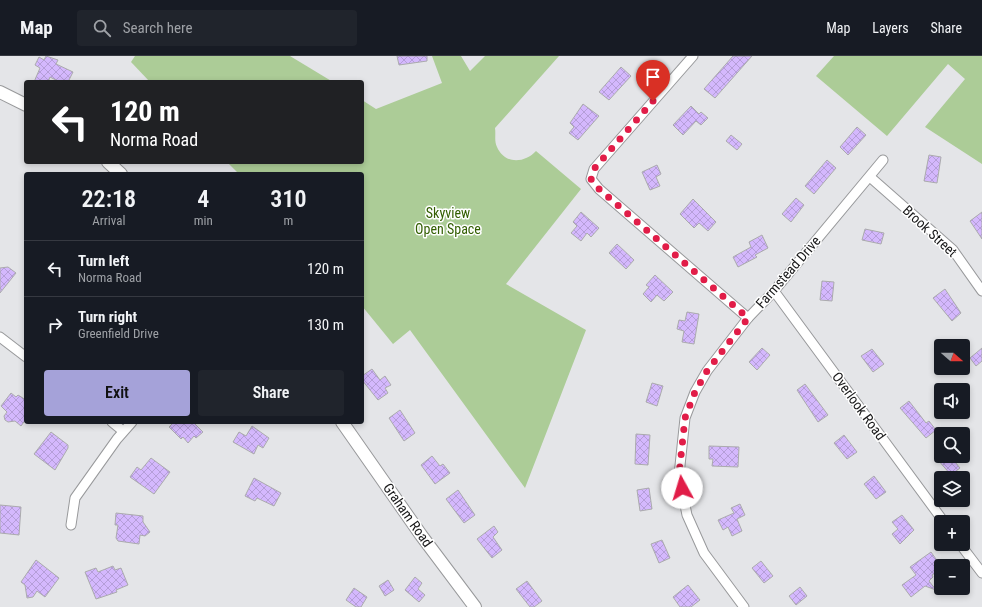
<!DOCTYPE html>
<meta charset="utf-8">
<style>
:root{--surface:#171b24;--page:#20242c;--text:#f1f3f6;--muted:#9ea1a6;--line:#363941;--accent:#a5a2d9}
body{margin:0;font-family:"Roboto Condensed",sans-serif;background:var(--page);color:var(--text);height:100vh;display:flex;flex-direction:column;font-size:15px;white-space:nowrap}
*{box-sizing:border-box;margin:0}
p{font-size:13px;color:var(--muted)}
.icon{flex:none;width:22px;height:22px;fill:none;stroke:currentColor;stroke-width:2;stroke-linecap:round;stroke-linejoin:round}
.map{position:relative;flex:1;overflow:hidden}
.panel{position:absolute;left:24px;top:116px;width:340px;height:252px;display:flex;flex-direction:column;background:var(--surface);border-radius:4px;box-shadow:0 2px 6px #0003}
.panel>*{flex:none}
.top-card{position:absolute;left:24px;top:24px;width:340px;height:84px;border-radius:4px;box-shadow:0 2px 6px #0003;background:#202124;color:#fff;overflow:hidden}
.needle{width:26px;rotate:110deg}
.fabs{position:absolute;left:934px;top:283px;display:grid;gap:8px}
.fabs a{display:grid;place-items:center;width:36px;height:36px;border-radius:4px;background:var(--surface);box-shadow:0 2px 6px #0003;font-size:20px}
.pin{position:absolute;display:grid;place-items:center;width:34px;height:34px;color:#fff;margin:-41px -17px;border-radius:50% 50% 50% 0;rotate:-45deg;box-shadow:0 0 4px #0007}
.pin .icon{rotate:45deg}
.me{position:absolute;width:44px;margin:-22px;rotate:354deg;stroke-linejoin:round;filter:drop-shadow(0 0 3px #0008)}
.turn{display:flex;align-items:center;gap:14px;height:84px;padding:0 20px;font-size:18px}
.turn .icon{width:52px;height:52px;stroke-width:2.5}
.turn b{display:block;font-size:28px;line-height:34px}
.eta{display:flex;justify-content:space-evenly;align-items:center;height:68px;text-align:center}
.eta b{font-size:24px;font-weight:600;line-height:28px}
.primary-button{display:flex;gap:8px;margin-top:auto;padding:8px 20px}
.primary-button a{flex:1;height:46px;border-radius:4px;background:var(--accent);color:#111;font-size:16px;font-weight:600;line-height:46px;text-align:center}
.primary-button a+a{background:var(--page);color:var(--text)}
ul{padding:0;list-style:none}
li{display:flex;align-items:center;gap:12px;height:56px;padding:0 20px;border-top:1px solid var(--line)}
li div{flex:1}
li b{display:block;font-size:15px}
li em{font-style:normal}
header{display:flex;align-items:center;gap:24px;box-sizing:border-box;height:56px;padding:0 20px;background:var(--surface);border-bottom:1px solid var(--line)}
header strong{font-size:19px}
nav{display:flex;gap:22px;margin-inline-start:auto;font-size:14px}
.search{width:280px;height:36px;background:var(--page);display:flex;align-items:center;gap:10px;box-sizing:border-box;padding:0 14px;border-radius:4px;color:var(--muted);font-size:15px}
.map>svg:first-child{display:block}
</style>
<header>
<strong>Map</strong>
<div class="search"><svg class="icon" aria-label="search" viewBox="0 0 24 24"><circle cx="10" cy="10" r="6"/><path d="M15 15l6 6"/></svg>Search here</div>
<nav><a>Map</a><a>Layers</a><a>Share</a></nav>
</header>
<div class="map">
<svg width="982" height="551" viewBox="0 0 982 551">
<defs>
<pattern id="building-cross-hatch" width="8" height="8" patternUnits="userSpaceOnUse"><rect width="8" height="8" fill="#d4b8fd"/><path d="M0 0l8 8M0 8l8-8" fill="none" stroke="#b59ed8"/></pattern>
</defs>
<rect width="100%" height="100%" fill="#e4e5e8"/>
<!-- park -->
<g fill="#accc97">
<polygon points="135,0 290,0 333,26 150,26 131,6"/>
<path d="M 432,0 L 461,0 L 470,15 L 485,0 L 559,0 L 495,72 C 496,79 494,85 497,91 C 505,109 525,107 536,95 L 581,133 L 506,228 L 586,274 L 525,432 L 410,274 L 393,288 L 362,250 L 362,118 L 239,118 L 227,106 L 362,106 L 362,44 L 376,53 L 442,27 Z"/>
<polygon points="834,0 982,0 982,108 925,71 965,23 948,8 887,80 816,20"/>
</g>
<!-- building -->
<g fill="url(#building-cross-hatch)" stroke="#ababad">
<polygon points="46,0 58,4 56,8 73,16 68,26 60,26 50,21 48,26 34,26 40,12 35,9 39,1 44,4"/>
<polygon points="397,0 427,0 427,5 399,9"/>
<polygon points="733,0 752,0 715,42 704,33"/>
<polygon points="621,11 631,20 609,44 599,36"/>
<polygon points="583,48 599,60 578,84 569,77 574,71 570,67"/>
<polygon points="691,50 699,58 701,56 708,62 701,69 696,65 683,79 673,69"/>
<polygon points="857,71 866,79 848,99 840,91"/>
<polygon points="731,79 742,88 737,94 726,85"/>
<polygon points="929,99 941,101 937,127 924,125"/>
<polygon points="827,104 836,112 814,138 805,130"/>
<polygon points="657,109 661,118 656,121 660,130 650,134 642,116"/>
<polygon points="796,142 804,149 791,166 782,158"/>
<polygon points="693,143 716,166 708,175 699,167 694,172 680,158"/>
<polygon points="581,156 599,172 591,181 587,177 581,185 571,177 577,170 573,166"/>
<polygon points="982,156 982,183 970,165"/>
<polygon points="865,173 884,177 881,188 862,184"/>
<polygon points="762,179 768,192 755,199 757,201 738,211 733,201 751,191 749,186"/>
<polygon points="617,188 634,204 626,213 609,197"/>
<polygon points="8,211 16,217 0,237 0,212"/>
<polygon points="655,219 673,236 664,245 657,239 651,246 643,238 649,231 646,229"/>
<polygon points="822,225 834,226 832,245 820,244"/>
<polygon points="945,233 961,257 952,265 933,242"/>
<polygon points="687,256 699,258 694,288 682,286 684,275 677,273 679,264 685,265"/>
<polygon points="762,292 770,299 757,314 749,306"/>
<polygon points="982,292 982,305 976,310 970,302"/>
<polygon points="872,293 884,308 873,316 861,300"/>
<polygon points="372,313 380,324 385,320 391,329 385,332 388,337 378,344 362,324 362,320"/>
<polygon points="652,327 663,330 657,350 646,346"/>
<polygon points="805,328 828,359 818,366 797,334"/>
<polygon points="11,337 16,341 18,339 26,344 26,363 21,370 15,365 8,366 5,364 4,360 7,356 1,350"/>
<polygon points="909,345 926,367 929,365 936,374 926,382 900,352"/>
<polygon points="400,354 415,377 404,385 389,362"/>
<polygon points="174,366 193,366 203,376 196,382 194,380 188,387 183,381 181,383 169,371"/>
<polygon points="252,370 269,382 263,392 258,389 254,398 233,386 239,376 246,380"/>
<polygon points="51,376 68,389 68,392 55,414 34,398"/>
<polygon points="636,378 650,379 648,409 635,408"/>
<polygon points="844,379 857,396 847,403 834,387"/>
<polygon points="709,390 739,391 738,411 712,410 713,403 709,403"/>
<polygon points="432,400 440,410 443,408 450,417 435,428 421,409"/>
<polygon points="943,400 950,400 960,412 951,419 938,404"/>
<polygon points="151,402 170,416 154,438 130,421 137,411 141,414"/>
<polygon points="874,420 886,436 876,443 864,428"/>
<polygon points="254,422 281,437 274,450 257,442 255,445 245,440"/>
<polygon points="649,432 652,453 640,455 637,434"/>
<polygon points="458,434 475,459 464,467 446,443"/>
<polygon points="740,448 745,459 737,463 742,475 732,480 728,471 723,474 718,464 734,457 731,452"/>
<polygon points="0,449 21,451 19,479 0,477"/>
<polygon points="116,457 143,460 143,466 150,476 145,480 140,479 139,488 118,485 116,482 118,469 115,469"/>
<polygon points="902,459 914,474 900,488 892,478 898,473 892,466"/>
<polygon points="494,470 498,476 493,481 502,494 492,502 477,483"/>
<polygon points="662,484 670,502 659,507 651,488"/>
<polygon points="931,496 941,510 941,513 932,519 933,521 929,525 936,534 925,530 911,541 902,529 916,519 910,511"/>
<polygon points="36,504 59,522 45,541 37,535 33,541 27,542 25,529 21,526"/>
<polygon points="761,505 773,520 764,527 752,512"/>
<polygon points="113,510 115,514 121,512 128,529 116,534 117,536 96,543 85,516 96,512 98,516"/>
<polygon points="415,521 422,527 418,533 425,539 419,546 405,534"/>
<polygon points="388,524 394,534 385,540 379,530"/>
<polygon points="527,525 542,545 534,551 530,551 516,533"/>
<polygon points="688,529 700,544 691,551 680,551 673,541"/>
<polygon points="800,531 807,540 796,549 789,540"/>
<polygon points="354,532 367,541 361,551 356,551 346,544"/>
</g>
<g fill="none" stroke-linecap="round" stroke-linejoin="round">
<!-- minor casing -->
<g stroke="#98999b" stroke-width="11">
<g id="minor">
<polyline points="693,0 594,113 591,123 599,133 748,262"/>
<polyline points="870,121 953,194 982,235"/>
<polyline points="774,235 944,466"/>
<polyline points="0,281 26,301"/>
<polyline points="112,366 123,375"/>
<polyline points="71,469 75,442 117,383 132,366"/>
<polyline points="960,488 982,517"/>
<polyline points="744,551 704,497 687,459 679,419 685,362 695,336 707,315 748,262 774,235 883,104"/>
</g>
</g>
<!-- tertiary casing -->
<g stroke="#98999b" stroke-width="14">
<g id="tertiary">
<polyline points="0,36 26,49"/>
<polyline points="108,106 121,118"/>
<polyline points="342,366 421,479 475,551"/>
</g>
</g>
<!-- minor -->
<use href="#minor" stroke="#fff" stroke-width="9"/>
<!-- tertiary -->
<use href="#tertiary" stroke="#fff" stroke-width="12"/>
</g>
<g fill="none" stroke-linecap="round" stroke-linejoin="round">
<!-- route -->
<polyline stroke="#e11d48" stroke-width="7" stroke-dasharray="0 12.6" points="653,45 594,113 591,123 599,133 748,262 707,315 695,336 685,362 679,419 682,432"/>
</g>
<g text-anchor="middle" stroke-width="3" stroke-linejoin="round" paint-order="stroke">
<!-- park labels -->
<g font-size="14" fill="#325e00" stroke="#fff">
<text x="448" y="162">Skyview<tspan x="448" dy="16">Open Space</tspan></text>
</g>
<!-- street labels -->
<g font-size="14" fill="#19191a" stroke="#fff">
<text transform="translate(930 175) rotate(43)" y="5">Brook Street</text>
<text transform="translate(788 216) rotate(-49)" y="5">Farmstead Drive</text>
<text transform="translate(859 350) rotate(54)" y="5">Overlook Road</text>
<text transform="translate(408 459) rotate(55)" y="5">Graham Road</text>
</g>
</g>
</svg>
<div class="fabs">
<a><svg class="needle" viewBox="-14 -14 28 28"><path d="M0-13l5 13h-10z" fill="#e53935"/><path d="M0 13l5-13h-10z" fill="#9ea1a6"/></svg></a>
<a><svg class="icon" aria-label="sound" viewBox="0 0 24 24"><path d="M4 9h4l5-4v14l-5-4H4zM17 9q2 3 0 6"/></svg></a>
<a><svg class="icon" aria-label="search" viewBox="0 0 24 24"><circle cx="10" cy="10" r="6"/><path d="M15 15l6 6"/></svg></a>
<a><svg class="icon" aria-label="layers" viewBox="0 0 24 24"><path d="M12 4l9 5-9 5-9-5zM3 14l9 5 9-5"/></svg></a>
<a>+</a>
<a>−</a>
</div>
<div class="pin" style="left:653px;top:45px;background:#d93025"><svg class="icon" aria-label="arrive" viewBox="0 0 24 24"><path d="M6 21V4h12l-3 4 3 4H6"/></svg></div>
<svg class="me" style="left:682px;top:432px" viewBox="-20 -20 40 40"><circle r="19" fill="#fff"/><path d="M0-13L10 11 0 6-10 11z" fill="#e11d48"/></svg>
<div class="top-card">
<div class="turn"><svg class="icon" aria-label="left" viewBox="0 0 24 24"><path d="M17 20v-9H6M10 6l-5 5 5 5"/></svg><div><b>120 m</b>Norma Road</div></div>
</div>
<section class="panel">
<div class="eta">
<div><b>22:18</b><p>Arrival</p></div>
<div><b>4</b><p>min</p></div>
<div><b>310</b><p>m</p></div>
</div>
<ul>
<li><svg class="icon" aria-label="left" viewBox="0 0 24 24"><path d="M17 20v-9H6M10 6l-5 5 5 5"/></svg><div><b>Turn left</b><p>Norma Road</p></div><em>120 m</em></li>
<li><svg class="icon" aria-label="right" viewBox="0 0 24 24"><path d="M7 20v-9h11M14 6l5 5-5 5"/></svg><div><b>Turn right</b><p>Greenfield Drive</p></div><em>130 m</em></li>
</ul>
<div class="primary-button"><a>Exit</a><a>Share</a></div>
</section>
</div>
